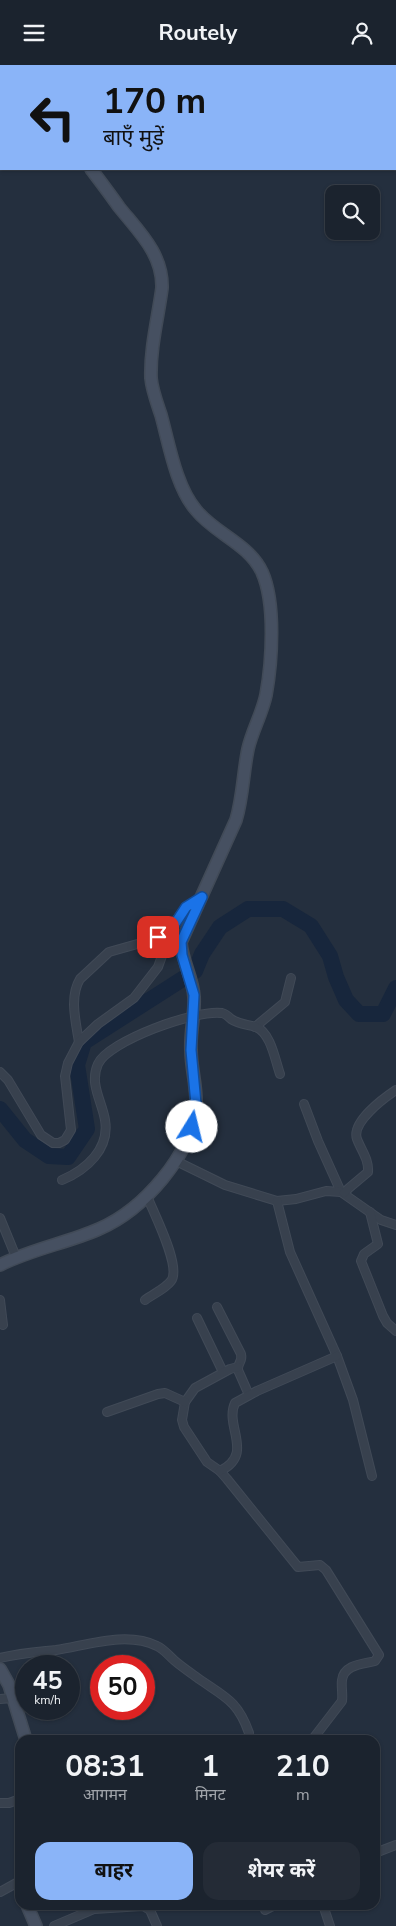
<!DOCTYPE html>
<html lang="hi">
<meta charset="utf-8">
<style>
:root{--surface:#1b232e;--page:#242b36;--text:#f1f3f6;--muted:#a0a4aa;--line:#39404a;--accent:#8ab4f8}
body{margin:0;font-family:"Nunito Sans","Noto Sans Devanagari",sans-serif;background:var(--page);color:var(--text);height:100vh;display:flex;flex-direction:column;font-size:19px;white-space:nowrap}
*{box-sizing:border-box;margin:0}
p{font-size:16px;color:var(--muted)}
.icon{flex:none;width:28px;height:28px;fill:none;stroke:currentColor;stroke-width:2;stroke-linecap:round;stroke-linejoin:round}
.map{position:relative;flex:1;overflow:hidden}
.side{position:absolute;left:15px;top:1670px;width:365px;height:175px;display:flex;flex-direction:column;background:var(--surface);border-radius:15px;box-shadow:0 1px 4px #0004,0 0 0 1px var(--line)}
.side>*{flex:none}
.top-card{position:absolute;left:0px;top:0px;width:396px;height:105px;box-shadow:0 1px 4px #0004,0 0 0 1px var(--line);background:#8ab4f8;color:#111;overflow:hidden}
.fabs{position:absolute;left:325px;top:120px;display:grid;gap:10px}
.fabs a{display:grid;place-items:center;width:55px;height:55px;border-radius:10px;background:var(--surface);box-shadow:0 1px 4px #0004,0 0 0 1px var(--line);font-size:25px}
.speed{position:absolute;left:15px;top:1590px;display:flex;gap:10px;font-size:25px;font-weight:700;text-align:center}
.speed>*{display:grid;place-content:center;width:65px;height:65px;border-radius:50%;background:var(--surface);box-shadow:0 1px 4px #0004,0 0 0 1px var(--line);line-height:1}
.speed small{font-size:12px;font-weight:400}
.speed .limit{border:8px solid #d22;background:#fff;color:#111}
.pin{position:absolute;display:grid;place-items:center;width:42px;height:42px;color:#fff;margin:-21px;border-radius:10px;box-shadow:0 2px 8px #0006}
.me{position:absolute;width:55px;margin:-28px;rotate:9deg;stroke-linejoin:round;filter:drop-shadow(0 0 4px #0008)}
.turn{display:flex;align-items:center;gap:18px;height:105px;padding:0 20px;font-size:22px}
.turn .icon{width:65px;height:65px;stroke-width:2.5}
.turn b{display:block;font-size:35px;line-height:42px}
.eta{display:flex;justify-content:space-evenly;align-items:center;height:85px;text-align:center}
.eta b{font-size:30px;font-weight:700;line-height:35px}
.action{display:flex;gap:10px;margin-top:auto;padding:10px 20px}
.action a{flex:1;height:58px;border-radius:15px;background:var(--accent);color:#111;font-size:20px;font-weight:700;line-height:58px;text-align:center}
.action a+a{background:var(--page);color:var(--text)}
header{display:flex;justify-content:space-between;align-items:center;height:65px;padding:0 20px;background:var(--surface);font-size:22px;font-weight:700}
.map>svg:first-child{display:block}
</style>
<header><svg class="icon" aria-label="menu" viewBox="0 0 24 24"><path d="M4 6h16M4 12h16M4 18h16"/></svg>Routely<svg class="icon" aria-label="person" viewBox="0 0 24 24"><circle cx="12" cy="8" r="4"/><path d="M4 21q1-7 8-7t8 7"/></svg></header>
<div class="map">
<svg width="396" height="1861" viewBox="0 0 396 1861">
<rect width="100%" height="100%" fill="#242f3e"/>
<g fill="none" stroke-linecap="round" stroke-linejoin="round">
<!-- river -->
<polyline stroke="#17263c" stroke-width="16" points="0,1044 25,1075 49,1091 68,1092 87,1064 77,1000 84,977 195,906 202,889 220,862 248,844 283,844 311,861 330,891 336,912 346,935 359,949 383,949 396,923"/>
<!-- street casing -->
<g stroke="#414a57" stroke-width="10">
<g id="street">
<polyline points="255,962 285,937 291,913"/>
<path d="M 79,977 C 76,958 69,932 80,914 L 109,887 L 148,876 L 169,868"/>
<polyline points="0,1007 8,1015 41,1070 53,1078 59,1078 65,1075 71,1065 65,1011 68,998 79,977 98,959 134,933 158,902 174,858 186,842 202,832"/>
<polyline points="304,1039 318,1076 341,1127"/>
<polyline points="176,1096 225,1120 277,1136 296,1134 326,1126 341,1127 381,1155 396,1160"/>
<path d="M 62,1115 C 86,1105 110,1084 105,1055 C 102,1036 89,1019 98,999 C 108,976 197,944 222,948 C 226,949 228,951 231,954 C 240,960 247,959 256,962 C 271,968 275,995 280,1009"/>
<path d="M 344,1128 L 349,1123 L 368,1107 C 369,1094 361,1085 357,1074 C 351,1057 384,1033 396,1025"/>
<polyline points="277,1136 290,1187 337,1291 353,1335 372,1411"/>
<polyline points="370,1147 378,1179 364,1189 361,1196 383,1251 387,1258 396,1266"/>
<polyline points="0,1153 16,1192"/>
<polyline points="0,1235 3,1260"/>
<path d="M 145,1235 C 153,1229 165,1224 171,1216 C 182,1202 153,1147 147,1131"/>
<path d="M 217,1242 L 241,1289 C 243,1296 237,1299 238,1305 L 249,1330"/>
<polyline points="197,1253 223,1307"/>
<path d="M 238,1302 L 230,1304 L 195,1323 L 185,1337 L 182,1355 L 184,1362 L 207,1397 L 220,1406 L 227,1414 L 298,1502 L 320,1500 L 326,1505 L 379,1590 L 375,1596 C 364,1599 344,1599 342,1615 C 341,1622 343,1628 342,1636 L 312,1675"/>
<polyline points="107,1347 158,1329 165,1328 185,1337"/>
<path d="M 220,1406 C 255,1389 224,1361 235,1338 L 257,1326 L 337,1291"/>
<path d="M 0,1593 C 20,1588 37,1587 56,1585 C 88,1580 127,1566 157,1581 C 164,1584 169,1591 175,1596 C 182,1602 191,1608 199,1614 C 225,1632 238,1636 249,1668"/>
<polyline points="0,1634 13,1633"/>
<polyline points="0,1738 9,1738 20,1734"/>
<polyline points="375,1788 396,1780"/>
<polyline points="0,1827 20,1816"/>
<polyline points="323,1840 330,1861"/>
<polyline points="265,1845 275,1840"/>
<polyline points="54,1861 94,1844 143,1841 150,1845 157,1861"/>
</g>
</g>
<!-- secondary casing -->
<g stroke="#414a57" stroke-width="14">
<g id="secondary">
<polyline points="22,0 22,1"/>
<path d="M 0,1200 C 32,1184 67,1178 99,1164 C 143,1145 192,1090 196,1041 C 197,1022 191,1003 191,985 C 190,967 195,949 194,932 C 193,913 182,896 181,877 L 236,755 C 243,732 243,708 248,684 C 252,666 262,649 266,630 C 272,597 276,538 262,507 C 248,478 215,469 196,445 C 176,422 169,379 161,350 C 157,338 152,325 151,313 C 150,283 158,253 162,223 C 163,189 139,167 119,142 C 110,129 100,116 91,104"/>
<polyline points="0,1604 9,1620 26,1675"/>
<polyline points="27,1840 36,1861"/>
</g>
</g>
<!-- street -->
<use href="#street" stroke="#38414e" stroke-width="8"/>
<!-- secondary -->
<use href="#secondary" stroke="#465061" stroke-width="11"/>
</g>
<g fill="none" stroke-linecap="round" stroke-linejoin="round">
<!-- route casing -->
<g stroke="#114b97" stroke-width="12">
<polyline id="route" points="158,872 169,868 186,842 202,832 181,877 182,890 194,930 191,985 196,1039 192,1062"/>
</g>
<!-- route -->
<use href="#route" stroke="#1a73e8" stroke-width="9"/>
</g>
</svg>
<div class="fabs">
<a><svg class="icon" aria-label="search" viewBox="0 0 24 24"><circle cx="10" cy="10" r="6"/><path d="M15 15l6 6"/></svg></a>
</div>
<div class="speed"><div>45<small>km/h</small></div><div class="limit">50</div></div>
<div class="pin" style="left:158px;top:872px;background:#d93025"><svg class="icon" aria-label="arrive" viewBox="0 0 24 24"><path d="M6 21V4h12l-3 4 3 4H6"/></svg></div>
<svg class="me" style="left:192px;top:1062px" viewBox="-20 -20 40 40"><circle r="19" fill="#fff"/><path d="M0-13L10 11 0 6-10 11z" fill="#1a73e8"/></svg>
<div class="top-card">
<div class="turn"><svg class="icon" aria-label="left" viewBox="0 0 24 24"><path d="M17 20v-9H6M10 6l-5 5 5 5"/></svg><div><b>170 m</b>बाएँ मुड़ें</div></div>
</div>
<section class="side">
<div class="eta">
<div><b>08:31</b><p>आगमन</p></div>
<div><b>1</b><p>मिनट</p></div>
<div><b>210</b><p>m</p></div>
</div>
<div class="action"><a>बाहर</a><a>शेयर करें</a></div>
</section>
</div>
